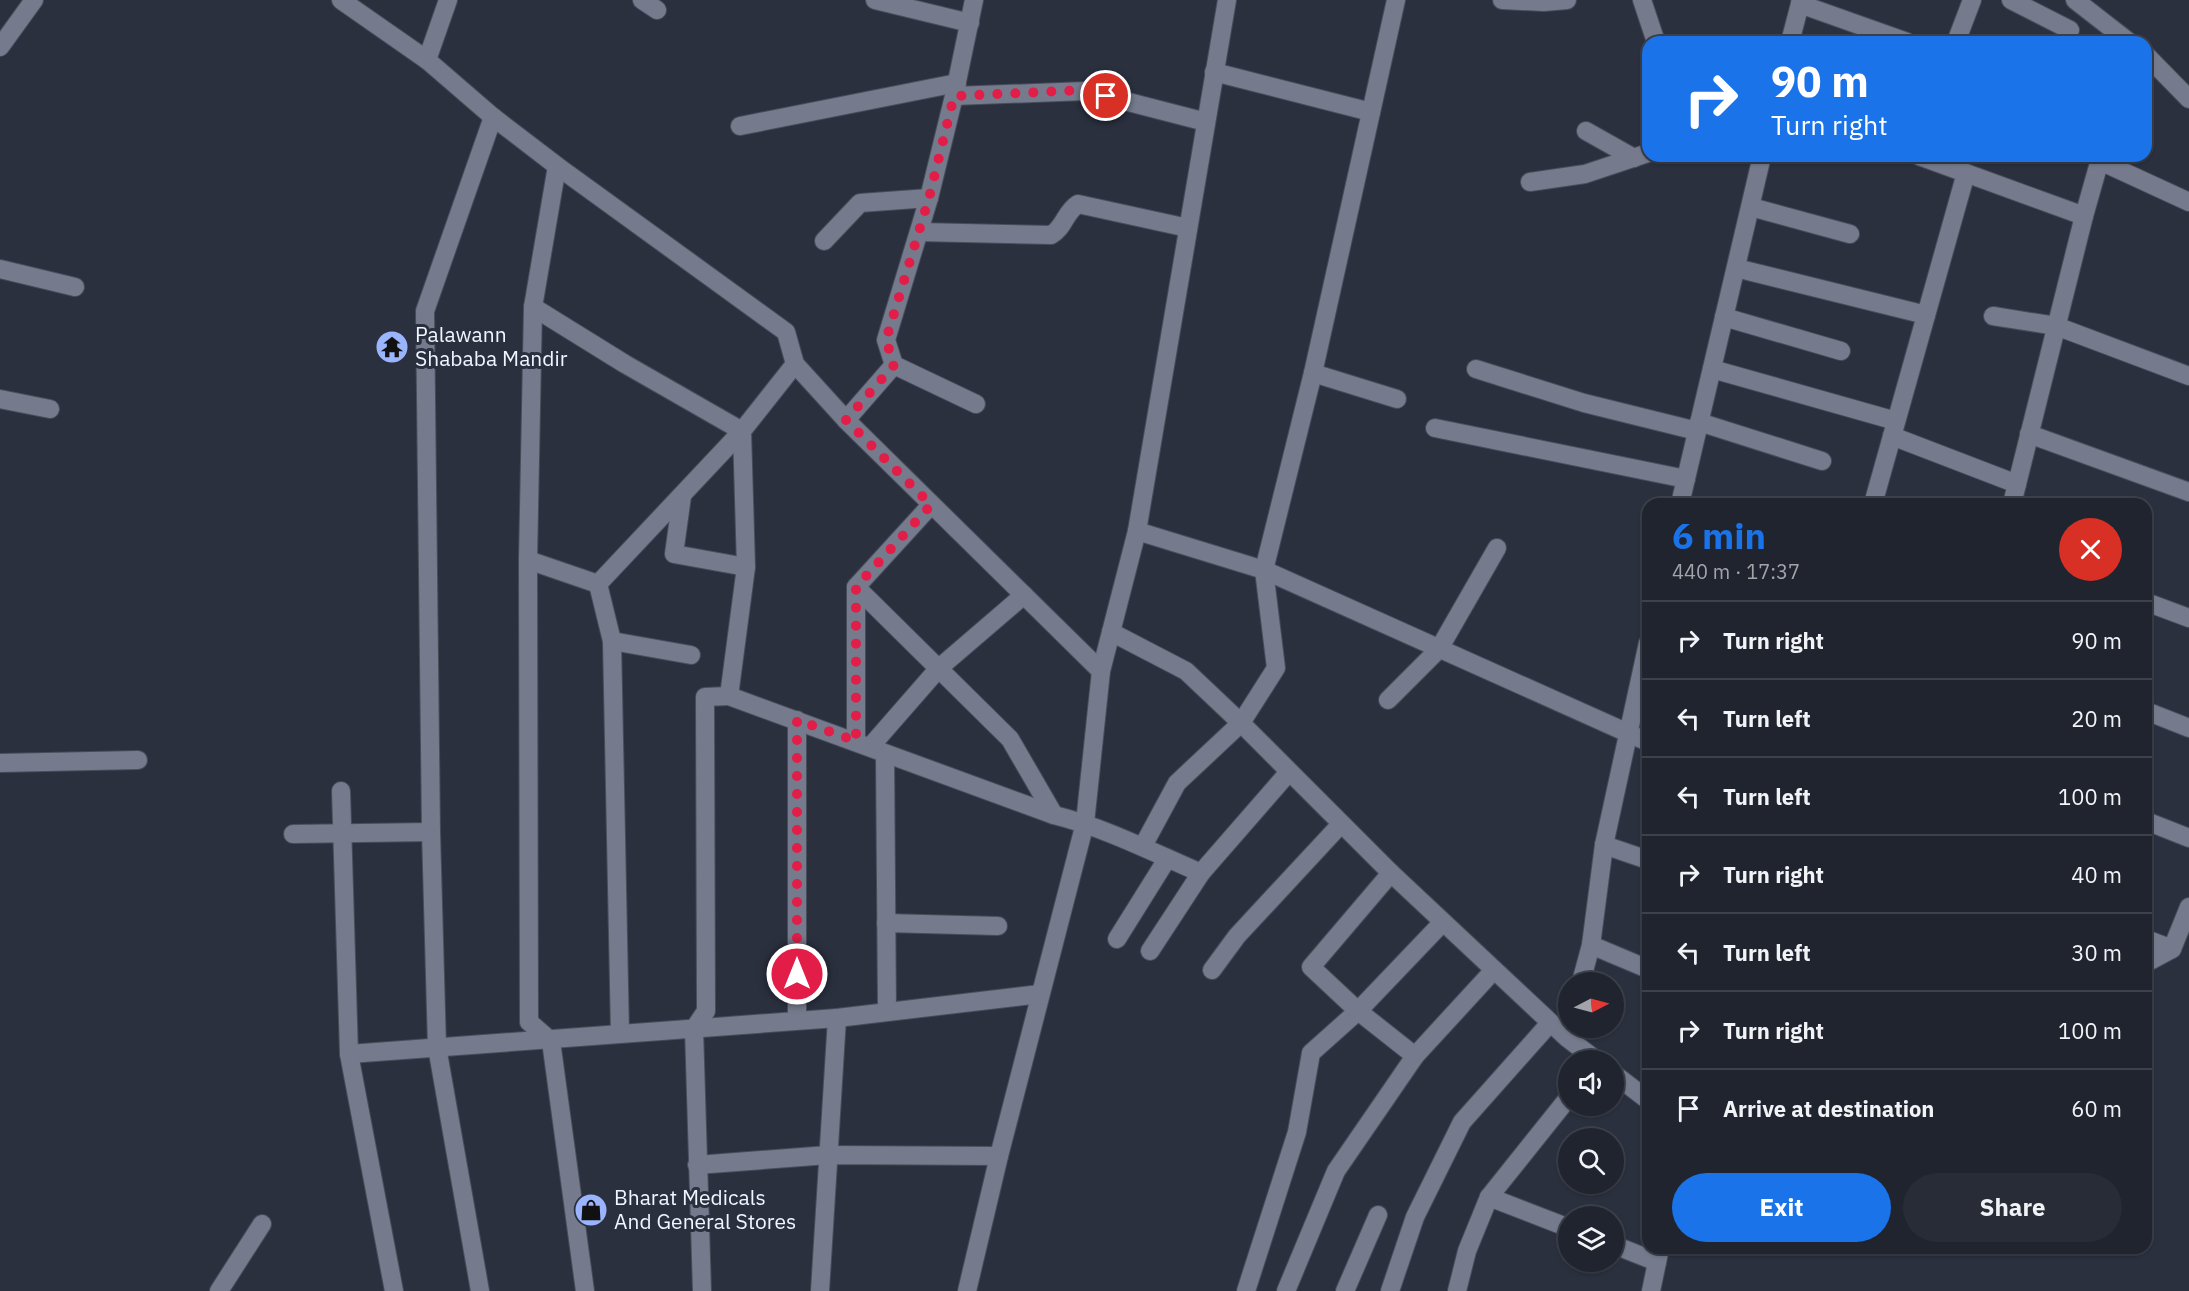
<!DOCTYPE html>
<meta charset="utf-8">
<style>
:root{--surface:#20242f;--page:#282c37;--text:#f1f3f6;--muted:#a2a4aa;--line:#3d414b;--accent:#1a73e8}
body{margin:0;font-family:"IBM Plex Sans",sans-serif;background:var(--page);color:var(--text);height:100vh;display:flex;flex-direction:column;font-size:22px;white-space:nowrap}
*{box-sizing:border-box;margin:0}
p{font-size:20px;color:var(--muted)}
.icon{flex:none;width:33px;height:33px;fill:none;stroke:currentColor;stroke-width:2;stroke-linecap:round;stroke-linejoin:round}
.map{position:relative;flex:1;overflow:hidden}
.sheet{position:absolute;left:1642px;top:498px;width:510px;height:756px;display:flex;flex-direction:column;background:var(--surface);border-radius:18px;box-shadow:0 2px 4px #0004,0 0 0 2px var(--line)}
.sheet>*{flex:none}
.guide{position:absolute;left:1642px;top:36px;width:510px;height:126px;border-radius:18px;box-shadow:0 2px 4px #0004,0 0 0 2px var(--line);background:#1a73e8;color:#fff;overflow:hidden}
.needle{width:39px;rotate:84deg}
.controls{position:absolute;left:1558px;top:972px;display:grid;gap:12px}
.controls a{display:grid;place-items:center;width:66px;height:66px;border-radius:50%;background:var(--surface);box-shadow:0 2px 4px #0004,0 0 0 2px var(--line);font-size:30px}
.pin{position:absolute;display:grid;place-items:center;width:51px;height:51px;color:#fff;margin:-26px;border:3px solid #fff;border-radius:50%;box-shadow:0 2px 6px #0007}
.me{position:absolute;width:66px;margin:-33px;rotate:0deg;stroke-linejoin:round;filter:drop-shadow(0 0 4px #0008)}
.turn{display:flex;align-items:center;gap:21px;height:126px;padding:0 30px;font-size:27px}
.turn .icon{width:78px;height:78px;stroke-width:2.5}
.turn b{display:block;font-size:42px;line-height:51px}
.round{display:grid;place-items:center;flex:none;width:63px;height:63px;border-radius:32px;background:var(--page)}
.overview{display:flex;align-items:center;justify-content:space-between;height:102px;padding:0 30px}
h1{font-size:36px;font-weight:700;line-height:45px;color:var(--accent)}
.primary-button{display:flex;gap:12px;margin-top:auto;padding:12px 30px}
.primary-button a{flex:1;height:69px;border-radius:36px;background:var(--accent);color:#fff;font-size:24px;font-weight:700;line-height:69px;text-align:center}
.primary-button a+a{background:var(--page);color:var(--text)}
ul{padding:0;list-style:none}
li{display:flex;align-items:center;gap:18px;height:78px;padding:0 30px;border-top:2px solid var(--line)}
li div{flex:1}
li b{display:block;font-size:22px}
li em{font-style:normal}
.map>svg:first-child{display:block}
</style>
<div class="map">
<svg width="2189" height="1291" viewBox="0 0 2189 1291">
<rect width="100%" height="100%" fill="#2b303f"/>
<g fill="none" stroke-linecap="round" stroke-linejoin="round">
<!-- minor casing -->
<g stroke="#484d5a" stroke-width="20">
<g id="minor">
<polyline points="341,0 427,60 493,117 557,166 786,332 795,364 846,420 1101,671"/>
<polyline points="642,0 657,10"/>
<polyline points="875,0 970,23"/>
<polyline points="1502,0 1544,2 1567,0"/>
<polyline points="1642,0 1656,42"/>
<polyline points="2011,0 2070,30"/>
<polyline points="2075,0 2129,42"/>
<polyline points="1800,4 1907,42"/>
<polyline points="1790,42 1801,0"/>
<polyline points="1956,42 1972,0"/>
<polyline points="0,47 34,0"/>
<polyline points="2146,55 2189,99"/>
<polyline points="427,60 448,0"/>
<polyline points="1214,72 1371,112"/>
<polyline points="954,96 1086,91 1206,122"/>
<polyline points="740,126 957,83"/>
<polyline points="1586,131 1634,158"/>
<polyline points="1919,156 2084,216"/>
<polyline points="2100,161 2189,202"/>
<polyline points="557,166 533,307 528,560 529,1022 551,1041 585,1291"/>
<polyline points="1530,182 1585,174 1648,153"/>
<polyline points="1751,207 1850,234"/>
<path d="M 919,232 L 1051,235 C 1064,228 1065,212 1078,204 L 1188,228"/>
<polyline points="824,241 860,203 929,198"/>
<polyline points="1736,268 1926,315"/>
<polyline points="0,269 75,287"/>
<path d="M 533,307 L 625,364 L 742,431 L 746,567 L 729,696 L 1054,815 C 1106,828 1152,852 1201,873"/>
<polyline points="1993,316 2056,326 2189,376"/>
<polyline points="1724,317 1841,351"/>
<polyline points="894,365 886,340 929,198 954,96 974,0"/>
<polyline points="1476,369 1584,403 1697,431"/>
<polyline points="1712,369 1896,421"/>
<polyline points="1313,373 1397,399"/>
<polyline points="0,399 50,409"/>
<polyline points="846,420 894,365 976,404"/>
<polyline points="1699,422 1822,461"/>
<polyline points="1435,428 1686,479"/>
<polyline points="2029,434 2189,492"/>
<polyline points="1892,436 2017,484"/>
<polyline points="682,496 674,554 746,567"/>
<polyline points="1680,504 1762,156"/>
<polyline points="1873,504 1966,173"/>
<polyline points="2012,504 2084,216 2101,156"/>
<polyline points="931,505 856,587 1010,739 1054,815"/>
<polyline points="1137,531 1264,570 1648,742"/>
<polyline points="528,560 598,584"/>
<polyline points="856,587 856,741"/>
<polyline points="2146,602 2189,618"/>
<polyline points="1111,632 1186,671 1241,723 1391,873 1566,1037 1596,1060"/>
<polyline points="612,641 691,655"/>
<polyline points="1388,700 1439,649 1497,548"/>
<polyline points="2146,711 2189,728"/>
<polyline points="797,720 797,1020"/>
<polyline points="870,747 939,668 1024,595"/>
<polyline points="885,754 887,1011"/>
<polyline points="0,763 138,760"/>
<polyline points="341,791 349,1054 394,1291"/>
<polyline points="2146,821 2189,838"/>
<polyline points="293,834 431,832"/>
<polyline points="1604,845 1648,860"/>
<polyline points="1143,846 1177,783 1241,723 1276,668 1264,570 1313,373 1396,0"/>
<polyline points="1391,873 1311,967 1358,1011 1415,1056"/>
<polyline points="886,923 998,926"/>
<polyline points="1117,939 1167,859"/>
<polyline points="2146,939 2172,949"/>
<polyline points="1591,945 1648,969"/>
<polyline points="1150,951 1201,873 1289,772"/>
<polyline points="2146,963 2172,949 2189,907"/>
<polyline points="1212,970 1237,936 1341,824"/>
<polyline points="1581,982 1591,945 1604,845 1648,643"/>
<polyline points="837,1018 1040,994"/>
<polyline points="620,1034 612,641 598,584 742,431 795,364"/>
<polyline points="349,1054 837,1018 820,1291"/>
<polyline points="1614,1074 1648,1100"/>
<polyline points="697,1165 828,1155 999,1156"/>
<polyline points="1489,1197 1569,1228"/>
<polyline points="1614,1245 1657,1262"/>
<polyline points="219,1291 262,1224"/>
<polyline points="480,1291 437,1047 431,832 425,311 493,117"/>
<polyline points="702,1291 694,1029 706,1011 705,697 729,696"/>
<polyline points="967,1291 999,1156 1085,823 1101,671 1137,531 1227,0"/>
<polyline points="1246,1291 1297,1132 1311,1053 1358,1011 1443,922"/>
<polyline points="1286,1291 1336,1171 1415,1056 1494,970"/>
<polyline points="1345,1291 1378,1215"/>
<polyline points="1390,1291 1415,1217 1462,1122 1550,1023"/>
<polyline points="1457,1291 1467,1251 1489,1197 1569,1097"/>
<polyline points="1651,1291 1660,1248"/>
</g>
</g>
<!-- minor -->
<use href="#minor" stroke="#757b8d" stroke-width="18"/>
</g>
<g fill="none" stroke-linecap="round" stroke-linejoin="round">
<!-- route -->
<polyline stroke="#e11d48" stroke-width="10" stroke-dasharray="0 18" points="797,974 797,720 856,741 856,587 931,505 846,420 894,365 886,340 929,198 954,96 1086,90 1106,96"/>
</g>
<!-- icons -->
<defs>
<g id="temple-disc" transform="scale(1.725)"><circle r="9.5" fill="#9ab5fd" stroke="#2b303f"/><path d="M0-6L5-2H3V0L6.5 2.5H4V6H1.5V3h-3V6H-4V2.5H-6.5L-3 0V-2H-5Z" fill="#111"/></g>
<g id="shop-disc" transform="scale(1.725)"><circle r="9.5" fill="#9ab5fd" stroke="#2b303f"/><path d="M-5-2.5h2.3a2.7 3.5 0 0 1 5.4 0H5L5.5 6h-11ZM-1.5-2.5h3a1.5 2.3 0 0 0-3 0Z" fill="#111"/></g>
</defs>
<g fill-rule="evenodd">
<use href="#temple-disc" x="392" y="347"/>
<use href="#shop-disc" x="591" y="1210"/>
</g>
<g text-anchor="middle" stroke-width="6" stroke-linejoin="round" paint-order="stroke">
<!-- poi labels -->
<g font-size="21" fill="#f1f5ff" stroke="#2b303f" text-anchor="start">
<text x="415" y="342">Palawann<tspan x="415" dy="24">Shababa Mandir</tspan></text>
<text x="614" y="1205">Bharat Medicals<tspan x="614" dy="24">And General Stores</tspan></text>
</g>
</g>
</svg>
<div class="controls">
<a><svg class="needle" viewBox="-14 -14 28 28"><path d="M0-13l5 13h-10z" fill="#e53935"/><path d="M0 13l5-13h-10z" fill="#a2a4aa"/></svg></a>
<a><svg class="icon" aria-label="sound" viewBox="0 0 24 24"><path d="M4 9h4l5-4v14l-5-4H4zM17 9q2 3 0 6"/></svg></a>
<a><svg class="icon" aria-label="search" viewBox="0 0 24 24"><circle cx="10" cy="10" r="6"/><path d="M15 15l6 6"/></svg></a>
<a><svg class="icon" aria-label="layers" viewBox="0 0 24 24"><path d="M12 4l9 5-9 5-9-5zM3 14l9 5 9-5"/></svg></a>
</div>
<div class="pin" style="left:1106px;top:96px;background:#d93025"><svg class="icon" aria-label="arrive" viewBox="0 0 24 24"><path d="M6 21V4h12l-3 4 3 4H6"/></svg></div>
<svg class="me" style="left:797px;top:974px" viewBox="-20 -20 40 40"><circle r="17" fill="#e11d48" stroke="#fff" stroke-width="3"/><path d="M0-11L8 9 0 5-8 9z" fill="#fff"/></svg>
<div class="guide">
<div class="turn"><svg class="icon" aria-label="right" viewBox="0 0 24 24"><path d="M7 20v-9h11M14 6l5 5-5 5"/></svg><div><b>90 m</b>Turn right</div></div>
</div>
<section class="sheet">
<div class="overview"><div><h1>6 min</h1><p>440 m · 17:37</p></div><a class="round" style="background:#d93025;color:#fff"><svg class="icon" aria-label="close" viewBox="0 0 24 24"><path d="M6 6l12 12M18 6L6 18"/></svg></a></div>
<ul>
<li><svg class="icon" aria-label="right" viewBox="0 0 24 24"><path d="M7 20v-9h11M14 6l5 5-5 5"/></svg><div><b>Turn right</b></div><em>90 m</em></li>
<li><svg class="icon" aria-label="left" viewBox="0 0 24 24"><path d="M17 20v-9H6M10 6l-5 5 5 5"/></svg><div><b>Turn left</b></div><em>20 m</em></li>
<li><svg class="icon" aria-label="left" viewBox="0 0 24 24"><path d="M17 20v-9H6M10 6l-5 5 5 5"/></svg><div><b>Turn left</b></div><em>100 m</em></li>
<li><svg class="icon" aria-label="right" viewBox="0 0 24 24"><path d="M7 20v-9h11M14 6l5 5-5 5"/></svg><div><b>Turn right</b></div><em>40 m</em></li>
<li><svg class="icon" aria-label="left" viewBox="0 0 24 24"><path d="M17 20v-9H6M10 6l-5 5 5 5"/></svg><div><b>Turn left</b></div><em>30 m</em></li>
<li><svg class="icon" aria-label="right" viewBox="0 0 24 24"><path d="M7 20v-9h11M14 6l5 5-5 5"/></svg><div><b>Turn right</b></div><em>100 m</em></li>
<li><svg class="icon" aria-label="arrive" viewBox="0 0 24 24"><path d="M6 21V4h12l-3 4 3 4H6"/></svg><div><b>Arrive at destination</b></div><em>60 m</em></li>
</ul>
<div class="primary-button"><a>Exit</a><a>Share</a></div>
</section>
</div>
